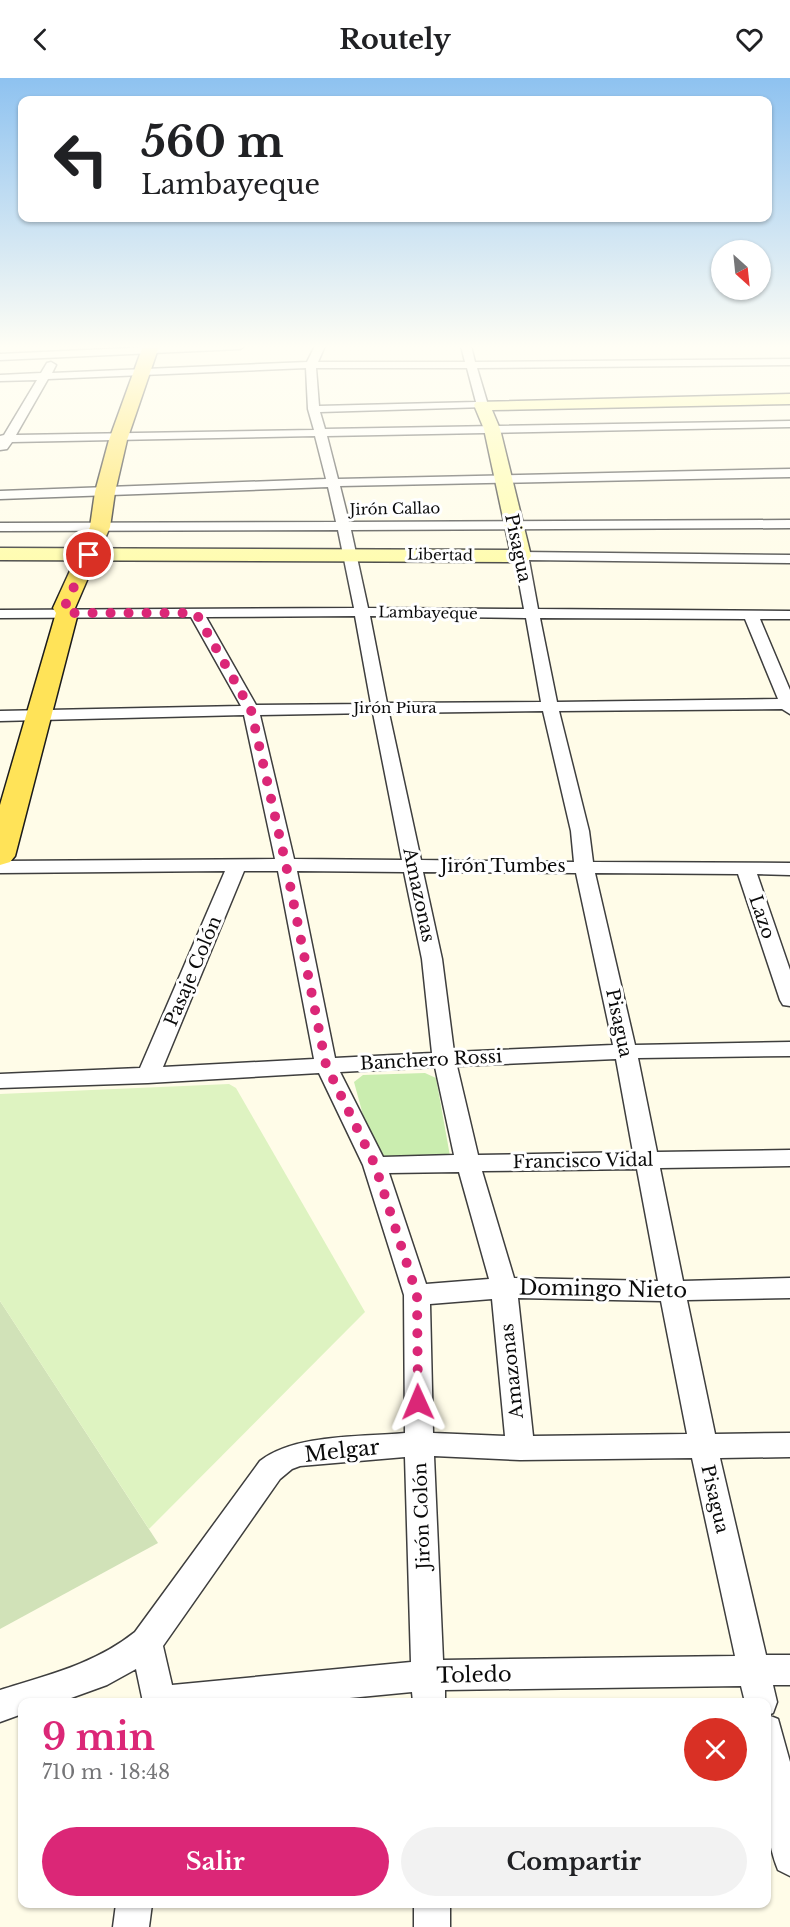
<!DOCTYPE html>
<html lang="es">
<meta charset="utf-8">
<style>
:root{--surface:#fff;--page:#f2f2f2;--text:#202124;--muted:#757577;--accent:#db2777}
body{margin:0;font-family:"Libre Baskerville",serif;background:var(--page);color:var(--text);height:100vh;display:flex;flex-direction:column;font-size:22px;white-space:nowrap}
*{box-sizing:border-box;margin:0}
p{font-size:20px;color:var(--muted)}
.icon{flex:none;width:33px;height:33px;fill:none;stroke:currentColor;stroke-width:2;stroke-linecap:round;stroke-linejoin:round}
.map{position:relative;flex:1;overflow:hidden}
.side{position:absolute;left:18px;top:1620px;width:753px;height:210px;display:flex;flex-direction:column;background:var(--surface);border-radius:12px;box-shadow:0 2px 4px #0004}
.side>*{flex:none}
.hud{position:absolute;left:18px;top:18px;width:754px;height:126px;border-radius:12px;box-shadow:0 2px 4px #0004;background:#fff;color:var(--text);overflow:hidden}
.needle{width:39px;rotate:153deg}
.fabs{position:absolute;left:711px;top:162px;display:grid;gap:12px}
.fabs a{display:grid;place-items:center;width:60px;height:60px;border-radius:50%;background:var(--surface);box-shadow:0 2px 4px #0004;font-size:30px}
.pin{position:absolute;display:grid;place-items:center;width:51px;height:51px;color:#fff;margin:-26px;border:3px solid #fff;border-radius:50%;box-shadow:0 2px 6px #0007}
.me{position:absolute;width:66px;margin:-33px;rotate:359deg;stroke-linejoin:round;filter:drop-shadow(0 0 4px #0008)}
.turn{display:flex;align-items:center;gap:21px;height:126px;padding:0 24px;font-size:27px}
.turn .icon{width:78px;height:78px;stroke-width:2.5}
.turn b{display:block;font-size:42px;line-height:51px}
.round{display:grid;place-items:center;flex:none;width:63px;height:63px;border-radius:32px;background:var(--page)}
.summary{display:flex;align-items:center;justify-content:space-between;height:102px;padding:0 24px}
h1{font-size:36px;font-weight:700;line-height:45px;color:var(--accent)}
.primary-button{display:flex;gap:12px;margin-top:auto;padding:12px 24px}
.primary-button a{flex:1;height:69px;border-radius:36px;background:var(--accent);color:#fff;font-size:24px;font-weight:700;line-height:69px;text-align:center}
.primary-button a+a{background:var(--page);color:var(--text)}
header{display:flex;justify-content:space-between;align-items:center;height:78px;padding:0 24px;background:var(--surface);font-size:27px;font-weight:700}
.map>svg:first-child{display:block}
</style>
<header><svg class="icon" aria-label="back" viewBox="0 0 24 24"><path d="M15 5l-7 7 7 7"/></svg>Routely<svg class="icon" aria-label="heart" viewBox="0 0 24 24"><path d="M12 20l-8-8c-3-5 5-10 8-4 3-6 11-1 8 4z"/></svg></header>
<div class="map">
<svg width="790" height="1849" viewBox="0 0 790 1849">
<rect width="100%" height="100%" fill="#fffce8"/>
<!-- green -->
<polygon fill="#caedaf" points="425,995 436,1000 450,1078 375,1081 354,1004 363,997"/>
<!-- cemetery -->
<polygon fill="#d1e2b8" points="0,1223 158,1465 0,1551"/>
<!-- pitch -->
<polygon fill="#def3c1" points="229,1006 236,1010 365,1234 149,1451 0,1223 0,1016"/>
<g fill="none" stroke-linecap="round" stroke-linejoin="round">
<!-- street casing -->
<g stroke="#3e3e3e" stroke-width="3">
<g id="street">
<polygon points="171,268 245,268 240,271 0,282 0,276"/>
<path d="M 315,268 L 325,268 L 318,284 L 465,284 L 461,268 L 471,268 L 475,284 L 790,281 L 790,287 L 477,290 L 488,327 L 486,329 L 320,334 L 325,351 L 790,343 L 790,349 L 327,358 L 338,401 L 790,391 L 790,399 L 340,408 L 349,444 L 790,442 L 790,450 L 351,452 L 368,530 L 524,531 L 514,478 L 521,474 L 790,477 L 790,485 L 529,482 L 538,531 L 790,533 L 790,541 L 760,541 L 790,612 L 790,636 L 782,631 L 559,633 L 589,753 L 593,784 L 790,785 L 790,797 L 757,796 L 790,892 L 790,928 L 783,927 L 780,922 L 738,796 L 595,795 L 635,967 L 790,964 L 790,978 L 638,980 L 657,1074 L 790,1072 L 790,1088 L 660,1090 L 683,1203 L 790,1200 L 790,1220 L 687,1222 L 715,1356 L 790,1355 L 790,1379 L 720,1380 L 766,1577 L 790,1577 L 790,1607 L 773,1607 L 777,1624 L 773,1635 L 768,1637 L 778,1641 L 790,1684 L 790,1798 L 778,1792 C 759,1747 766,1674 766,1624 L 745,1624 L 741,1608 L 445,1612 L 445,1624 L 413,1624 L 412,1614 L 308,1624 L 143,1624 L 136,1591 L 107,1607 L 60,1624 L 22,1624 L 22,1636 L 0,1644 L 0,1612 C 48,1597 95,1586 135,1554 L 260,1383 C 294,1356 361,1359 405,1355 L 404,1217 L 363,1087 L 319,995 L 148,1005 L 0,1010 L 0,996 L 140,990 L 225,793 L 0,795 L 0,783 L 275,781 L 244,637 L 0,643 L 0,633 L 241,628 L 191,539 L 0,540 L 0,532 L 354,530 L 338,452 L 0,453 L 0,445 L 336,444 L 328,409 L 0,421 L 0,413 L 326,401 L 315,358 L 12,364 L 7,371 L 0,372 L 0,358 L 4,357 L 37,302 L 0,303 L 0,297 L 41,295 L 47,285 L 51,284 L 56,287 L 52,295 L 307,284 ZM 306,290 L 308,331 L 314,352 L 16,357 L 48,301 ZM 316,290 L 467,290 L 476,324 L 319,328 ZM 355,538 L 371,626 L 256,627 L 206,539 ZM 370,538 L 526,540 L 541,624 L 387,625 ZM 540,540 L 745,541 L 778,621 L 557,624 ZM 543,633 L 571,753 L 574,784 L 421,782 L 389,635 ZM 373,635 L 402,782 L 294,781 L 260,637 ZM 244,793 L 278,793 L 314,981 L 163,989 ZM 297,793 L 404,794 L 422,881 L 432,975 L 335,980 ZM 423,794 L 576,795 L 613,967 L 454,974 L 442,881 ZM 616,981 L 633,1074 L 478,1077 L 457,988 ZM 435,989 L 454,1077 L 383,1079 L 340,994 ZM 637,1091 L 658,1203 L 514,1200 L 482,1093 ZM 459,1094 L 489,1201 L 426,1206 L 389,1095 ZM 518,1220 L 661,1223 L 687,1356 L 533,1358 ZM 492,1221 L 505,1358 L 433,1355 L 430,1226 ZM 434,1378 L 520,1382 L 692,1380 L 735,1578 L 443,1582 ZM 405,1379 L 411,1584 L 172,1607 L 163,1568 L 280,1401 L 292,1391 L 300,1388 Z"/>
<polygon points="116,1826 152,1826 149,1849 113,1849"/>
<rect x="414" y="1826" width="36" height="23"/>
</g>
</g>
<!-- secondary casing -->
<g stroke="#2d2d2d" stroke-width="3">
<polygon id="secondary" points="790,316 790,326 492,332 500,351 531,478 528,482 521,484 0,482 0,470 510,472 484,351 474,327 476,324"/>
</g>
<!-- primary casing -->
<g stroke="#1c1c1c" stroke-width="3">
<polygon id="primary" points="143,268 159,268 127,362 115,414 110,449 75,530 78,535 15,778 10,784 0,787 0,727 56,535 53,530 90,449 95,414 109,362"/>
</g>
<!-- street -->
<use href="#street" fill="#fff" fill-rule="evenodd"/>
<!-- secondary -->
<use href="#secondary" fill="#fffca3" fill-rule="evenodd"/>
<!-- primary -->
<use href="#primary" fill="#ffe358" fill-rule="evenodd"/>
</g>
<!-- sky -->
<linearGradient id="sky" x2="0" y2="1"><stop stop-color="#8ec2f0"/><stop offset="0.51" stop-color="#fffef5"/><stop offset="1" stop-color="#fffef5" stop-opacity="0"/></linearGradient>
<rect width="790" height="527" fill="url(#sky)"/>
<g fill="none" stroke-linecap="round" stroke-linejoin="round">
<!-- route -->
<polyline stroke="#db2777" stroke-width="10" stroke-dasharray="0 18" points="89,477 64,530 67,535 196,535 251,632 286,787 326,987 375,1087 417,1217 418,1324"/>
</g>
<g text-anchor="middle" stroke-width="6" stroke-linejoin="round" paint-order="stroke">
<!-- far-street labels -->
<g font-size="15" fill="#0b0b0b" stroke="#fff">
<text transform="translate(395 431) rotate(-1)" y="5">Jirón Callao</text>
<text transform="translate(440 477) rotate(1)" y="5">Libertad</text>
<text transform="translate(428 535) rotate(1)" y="5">Lambayeque</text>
<text x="395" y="635">Jirón Piura</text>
</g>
<!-- street labels -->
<g font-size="18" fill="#0b0b0b" stroke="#fff">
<text transform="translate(518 470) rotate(78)" y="6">Pisagua</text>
<text x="503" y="794">Jirón Tumbes</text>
<text transform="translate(419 817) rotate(78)" y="6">Amazonas</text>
<text transform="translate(762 839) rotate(71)" y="6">Lazo</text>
<text transform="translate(193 893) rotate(-67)" y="6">Pasaje Colón</text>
<text transform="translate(619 945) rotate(78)" y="6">Pisagua</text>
<text transform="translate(431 982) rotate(-3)" y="6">Banchero Rossi</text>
<text transform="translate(583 1083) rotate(-1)" y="6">Francisco Vidal</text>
<text transform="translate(512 1293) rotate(-96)" y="6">Amazonas</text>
<text transform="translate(715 1421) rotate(77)" y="6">Pisagua</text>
<text transform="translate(422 1438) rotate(-92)" y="6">Jirón Colón</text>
</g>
<!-- near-street labels -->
<g font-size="21" fill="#0b0b0b" stroke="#fff">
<text transform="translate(603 1211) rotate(1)" y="7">Domingo Nieto</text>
<text transform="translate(342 1373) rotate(-6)" y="7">Melgar</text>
<text transform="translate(474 1597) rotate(-1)" y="7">Toledo</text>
</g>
</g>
</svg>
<div class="fabs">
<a><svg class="needle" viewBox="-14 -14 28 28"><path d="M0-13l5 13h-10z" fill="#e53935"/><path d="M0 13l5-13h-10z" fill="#757577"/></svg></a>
</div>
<div class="pin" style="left:89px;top:477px;background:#d93025"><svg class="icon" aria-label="arrive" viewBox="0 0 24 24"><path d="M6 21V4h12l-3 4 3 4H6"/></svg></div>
<svg class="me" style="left:418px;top:1324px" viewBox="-20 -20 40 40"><path d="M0-17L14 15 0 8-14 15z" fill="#db2777" stroke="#fff" stroke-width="4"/></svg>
<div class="hud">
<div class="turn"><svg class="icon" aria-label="left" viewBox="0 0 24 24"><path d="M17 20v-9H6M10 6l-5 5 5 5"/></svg><div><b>560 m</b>Lambayeque</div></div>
</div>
<section class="side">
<div class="summary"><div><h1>9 min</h1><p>710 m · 18:48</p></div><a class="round" style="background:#d93025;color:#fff"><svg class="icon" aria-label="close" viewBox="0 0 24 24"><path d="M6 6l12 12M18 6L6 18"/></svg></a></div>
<div class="primary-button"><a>Salir</a><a>Compartir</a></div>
</section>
</div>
